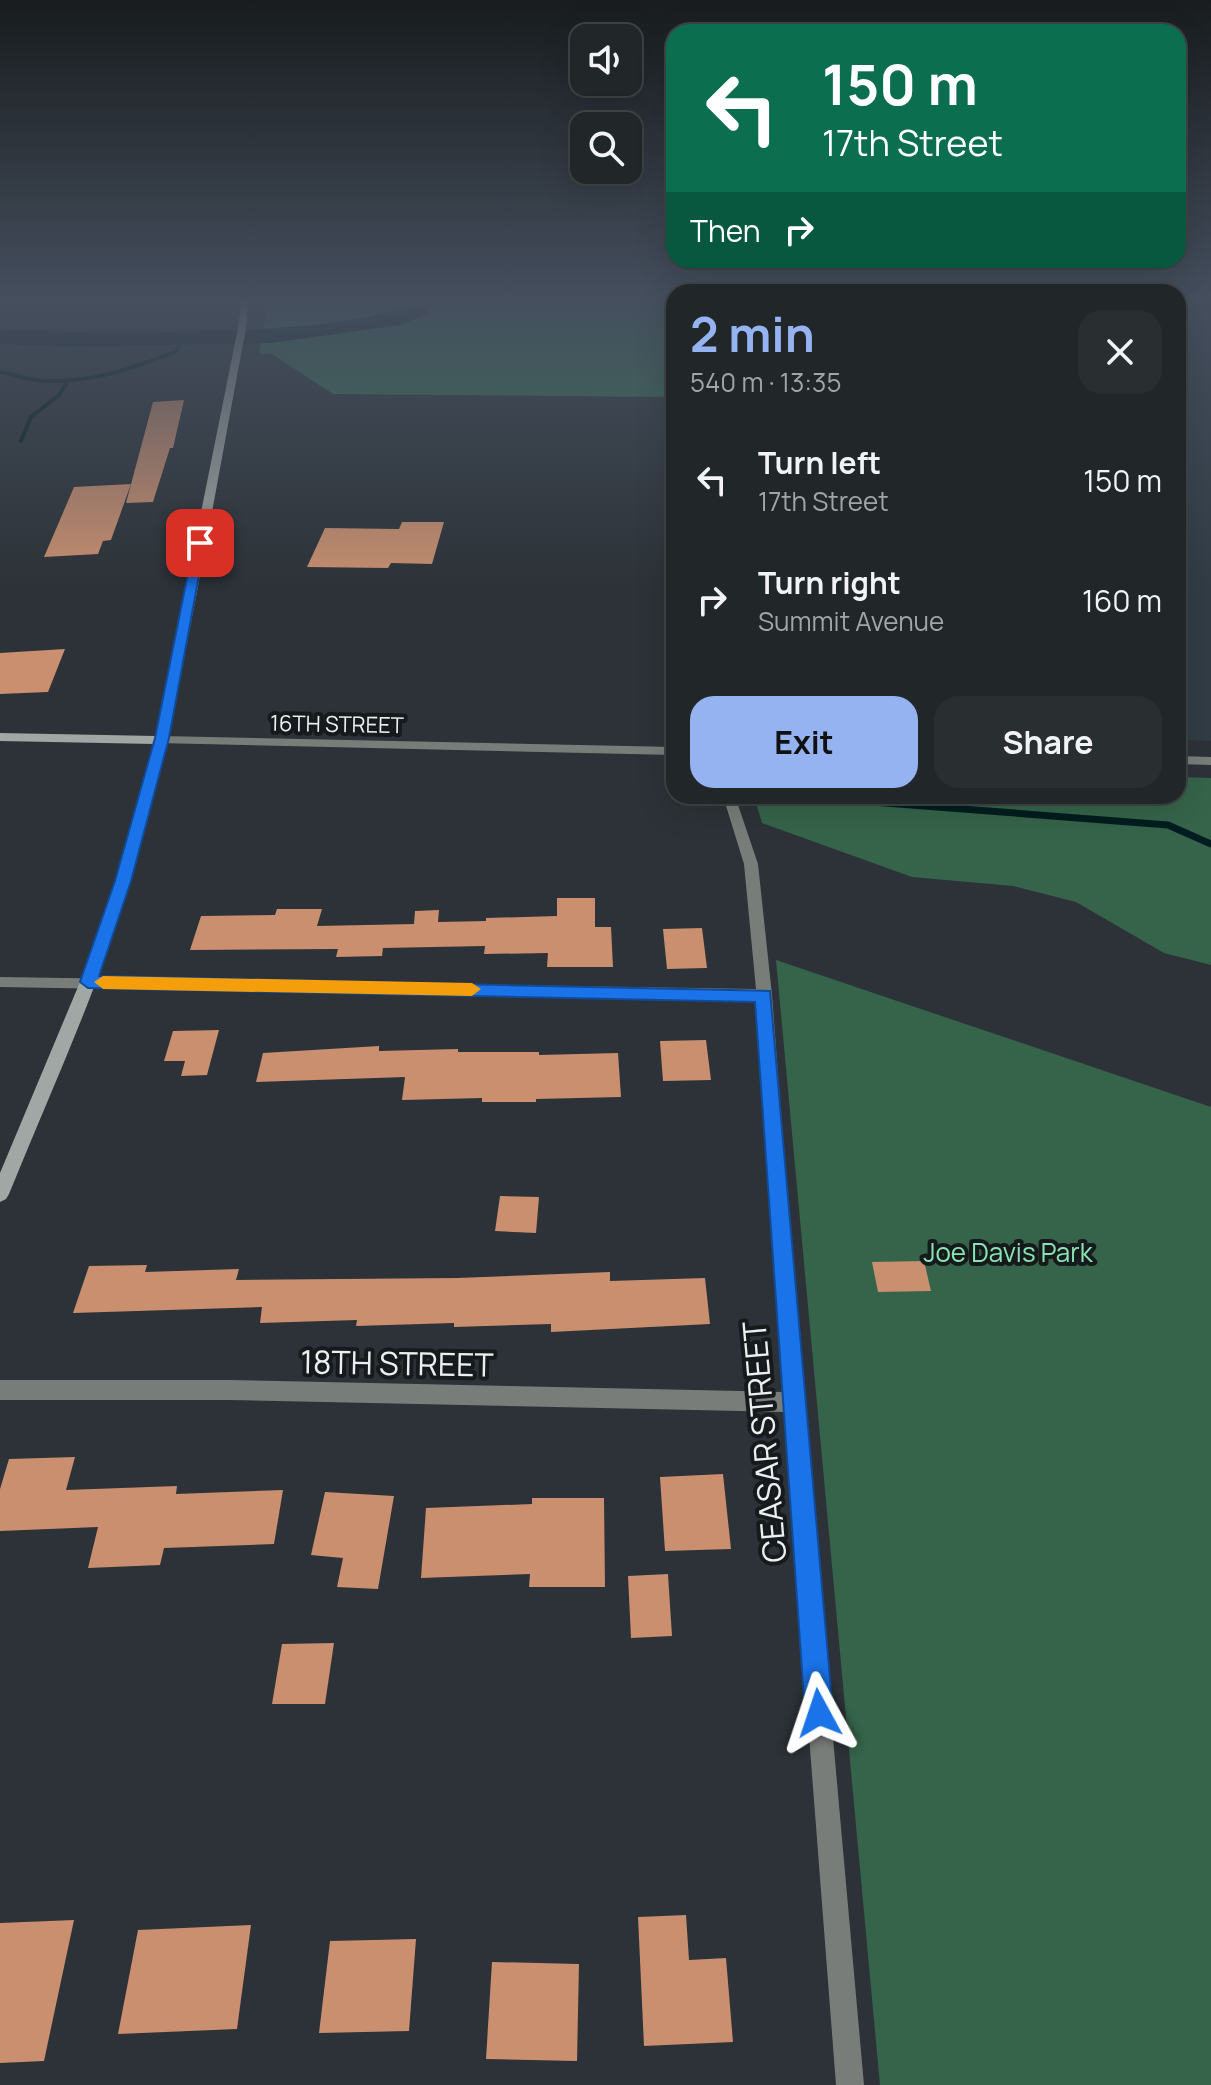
<!DOCTYPE html>
<meta charset="utf-8">
<style>
:root{--surface:#212629;--page:#292e31;--text:#f1f3f6;--muted:#a2a5a8;--line:#3e4346;--accent:#95b2f1}
body{margin:0;font-family:Manrope,sans-serif;background:var(--page);color:var(--text);height:100vh;display:flex;flex-direction:column;font-size:30px;white-space:nowrap}
*{box-sizing:border-box;margin:0}
p{font-size:26px;color:var(--muted)}
.icon{flex:none;width:44px;height:44px;fill:none;stroke:currentColor;stroke-width:2;stroke-linecap:round;stroke-linejoin:round}
.map{position:relative;flex:1;overflow:hidden}
.side{position:absolute;left:666px;top:284px;width:520px;height:520px;display:flex;flex-direction:column;background:var(--surface);border-radius:24px;box-shadow:0 8px 32px #0002,0 0 0 2px var(--line)}
.side>*{flex:none}
.top-card{position:absolute;left:666px;top:24px;width:520px;height:244px;border-radius:24px;box-shadow:0 8px 32px #0002,0 0 0 2px var(--line);background:#0b6e4f;color:#fff;overflow:hidden}
.buttons{position:absolute;left:570px;top:24px;display:grid;gap:16px}
.buttons a{display:grid;place-items:center;width:72px;height:72px;border-radius:16px;background:var(--surface);box-shadow:0 8px 32px #0002,0 0 0 2px var(--line);font-size:40px}
.pin{position:absolute;display:grid;place-items:center;width:68px;height:68px;color:#fff;margin:-34px;border-radius:16px;box-shadow:0 4px 12px #0006}
.me{position:absolute;width:88px;margin:-44px;rotate:355deg;stroke-linejoin:round;filter:drop-shadow(0 0 6px #0008)}
.turn{display:flex;align-items:center;gap:28px;height:168px;padding:0 24px;font-size:36px}
.turn .icon{width:104px;height:104px;stroke-width:2.5}
.turn b{display:block;font-size:56px;line-height:68px}
.then{display:flex;align-items:center;height:76px;padding:0 24px;background:#0003;gap:16px;font-size:30px}
.round{display:grid;place-items:center;flex:none;width:84px;height:84px;border-radius:24px;background:var(--page)}
.overview{display:flex;align-items:center;justify-content:space-between;height:136px;padding:0 24px}
h1{font-size:48px;font-weight:700;line-height:60px;color:var(--accent)}
.button{display:flex;gap:16px;margin-top:auto;padding:16px 24px}
.button a{flex:1;height:92px;border-radius:24px;background:var(--accent);color:#111;font-size:32px;font-weight:700;line-height:92px;text-align:center}
.button a+a{background:var(--page);color:var(--text)}
ul{padding:0;list-style:none}
li{display:flex;align-items:center;gap:24px;height:120px;padding:0 24px}
li div{flex:1}
li b{display:block;font-size:30px}
li em{font-style:normal}
.map>svg:first-child{display:block}
</style>
<div class="map">
<svg width="1211" height="2085" viewBox="0 0 1211 2085">
<rect width="100%" height="100%" fill="#2c3237"/>
<!-- built -->
<polygon fill="#313c45" points="1178,298 1211,298 1211,741 1178,740"/>
<!-- green -->
<g fill="#35644a">
<polygon points="1178,777 1211,778 1211,965 1164,953 1076,902 1013,886 912,877 762,823 754,796 1178,796"/>
<polygon points="776,960 1211,1107 1211,2085 880,2085"/>
</g>
<!-- forest -->
<polygon fill="#397756" points="269,298 674,298 674,397 333,394 272,354 259,354"/>
<g fill="none" stroke-linecap="round" stroke-linejoin="round">
<!-- stream-far1 -->
<g stroke="#021d1f" stroke-width="4">
<path d="M 0,372 C 12,374 24,379 37,380 C 85,385 133,369 177,351 L 181,339"/>
<polyline points="21,441 31,417 59,395 66,384 64,380"/>
</g>
<!-- stream -->
<polyline stroke="#021d1f" stroke-width="7" points="832,796 846,800 1168,825 1211,844"/>
<!-- river -->
<path fill="#021d1f" fill-rule="evenodd" d="M 416,298 L 440,298 L 425,315 L 400,325 L 271,343 L 75,347 L 0,344 L 0,330 C 70,333 373,340 416,298 Z"/>
</g>
<!-- building -->
<g fill="#c98f6f">
<polygon points="184,400 173,448 170,448 153,502 126,503 153,402"/>
<polygon points="131,484 111,540 103,541 98,554 44,557 74,487"/>
<polygon points="402,522 444,522 432,564 391,563 388,568 307,567 325,528 399,529"/>
<polygon points="65,649 48,692 0,694 0,653"/>
<polygon points="557,898 595,898 595,927 611,927 613,967 547,967 548,953 484,954 485,946 383,948 382,956 336,957 338,949 190,950 201,916 275,915 277,909 322,909 317,926 414,924 415,911 439,910 438,922 486,921 486,918 557,916"/>
<polygon points="702,928 707,968 667,969 663,929"/>
<polygon points="219,1030 207,1075 181,1076 185,1061 164,1061 173,1031"/>
<polygon points="706,1040 711,1080 663,1081 660,1041"/>
<polygon points="379,1046 379,1051 458,1049 458,1052 539,1052 539,1055 618,1053 621,1097 536,1099 536,1102 482,1102 482,1098 402,1100 405,1077 256,1082 263,1053"/>
<polygon points="500,1196 539,1197 536,1233 495,1231"/>
<polygon points="924,1261 931,1291 878,1292 872,1262"/>
<polygon points="147,1265 145,1272 239,1269 236,1280 457,1278 610,1272 610,1281 705,1278 710,1324 551,1332 551,1324 454,1327 454,1323 356,1326 357,1320 260,1323 262,1307 73,1313 89,1266"/>
<polygon points="75,1457 66,1490 177,1486 176,1494 283,1490 274,1544 164,1548 160,1565 88,1568 98,1527 0,1531 0,1489 9,1459"/>
<polygon points="723,1474 731,1549 665,1551 660,1477"/>
<polygon points="325,1492 394,1496 378,1589 337,1587 343,1558 311,1555"/>
<polygon points="532,1498 604,1498 605,1587 529,1587 530,1574 421,1578 426,1508 532,1504"/>
<polygon points="668,1574 672,1636 631,1638 628,1576"/>
<polygon points="334,1643 325,1704 272,1704 282,1644"/>
<polygon points="686,1915 689,1960 726,1958 733,2042 644,2046 638,1917"/>
<polygon points="74,1920 44,2061 0,2063 0,1923"/>
<polygon points="251,1925 237,2029 118,2034 138,1930"/>
<polygon points="416,1939 409,2031 319,2033 330,1941"/>
<polygon points="492,1962 579,1964 577,2061 486,2059"/>
</g>
<g fill="none" stroke-linecap="round" stroke-linejoin="round">
<!-- minor -->
<polygon fill="#797d7a" fill-rule="evenodd" points="723,796 735,796 758,864 772,995 803,1402 864,2085 836,2085 784,1412 229,1400 0,1400 0,1380 229,1380 782,1392 757,1000 0,987 0,977 756,989 744,864"/>
<!-- tertiary -->
<g fill="#797d7a" fill-rule="evenodd">
<polygon points="161,736 674,747 674,755 157,743 155,740"/>
<polygon points="1178,756 1211,757 1211,765 1178,764"/>
</g>
<!-- secondary -->
<path fill="#a1a7a4" fill-rule="evenodd" d="M 242,298 L 248,298 L 246,328 C 211,512 182,698 131,878 C 100,986 51,1090 9,1194 L 6,1199 L 0,1202 L 0,1173 L 80,982 L 116,881 L 154,744 L 0,741 L 0,733 L 156,736 L 238,328 Z"/>
</g>
<!-- sky -->
<linearGradient id="sky" x2="0" y2="1"><stop stop-color="#181c1e"/><stop offset="0.51" stop-color="#454f5e"/><stop offset="1" stop-color="#454f5e" stop-opacity="0"/></linearGradient>
<rect width="1211" height="590" fill="url(#sky)"/>
<!-- route -->
<polygon fill="#1a73e8" stroke="#114b97" stroke-width="2" points="200,540 205,543 169,738 131,881 99,976 770,991 833,1713 829,1722 819,1726 809,1722 805,1713 755,1002 88,988 80,982 115,881 155,738 194,543"/>
<!-- slow -->
<polygon fill="#f59e0b" points="103,976 472,983 481,989 472,996 103,989 94,982"/>
<g text-anchor="middle" stroke-width="8" stroke-linejoin="round" paint-order="stroke">
<!-- far-street labels -->
<g font-size="22" fill="#ebeff2" stroke="#171a1c">
<text transform="translate(337 724) rotate(1)" y="8">16TH STREET</text>
</g>
<!-- park labels -->
<g font-size="26" fill="#88e4b0" stroke="#171a1c">
<text x="1008" y="1262">Joe Davis Park</text>
</g>
<!-- near-street labels -->
<g font-size="32" fill="#ebeff2" stroke="#171a1c">
<text transform="translate(397 1364) rotate(1)" y="11">18TH STREET</text>
<text transform="translate(765 1442) rotate(-95)" y="11">CEASAR STREET</text>
</g>
</g>
</svg>
<div class="buttons">
<a><svg class="icon" aria-label="sound" viewBox="0 0 24 24"><path d="M4 9h4l5-4v14l-5-4H4zM17 9q2 3 0 6"/></svg></a>
<a><svg class="icon" aria-label="search" viewBox="0 0 24 24"><circle cx="10" cy="10" r="6"/><path d="M15 15l6 6"/></svg></a>
</div>
<div class="pin" style="left:200px;top:543px;background:#d93025"><svg class="icon" aria-label="arrive" viewBox="0 0 24 24"><path d="M6 21V4h12l-3 4 3 4H6"/></svg></div>
<svg class="me" style="left:819px;top:1713px" viewBox="-20 -20 40 40"><path d="M0-17L14 15 0 8-14 15z" fill="#1a73e8" stroke="#fff" stroke-width="4"/></svg>
<div class="top-card">
<div class="turn"><svg class="icon" aria-label="left" viewBox="0 0 24 24"><path d="M17 20v-9H6M10 6l-5 5 5 5"/></svg><div><b>150 m</b>17th Street</div></div>
<div class="then">Then<svg class="icon" aria-label="right" viewBox="0 0 24 24"><path d="M7 20v-9h11M14 6l5 5-5 5"/></svg></div>
</div>
<section class="side">
<div class="overview"><div><h1>2 min</h1><p>540 m · 13:35</p></div><a class="round"><svg class="icon" aria-label="close" viewBox="0 0 24 24"><path d="M6 6l12 12M18 6L6 18"/></svg></a></div>
<ul>
<li><svg class="icon" aria-label="left" viewBox="0 0 24 24"><path d="M17 20v-9H6M10 6l-5 5 5 5"/></svg><div><b>Turn left</b><p>17th Street</p></div><em>150 m</em></li>
<li><svg class="icon" aria-label="right" viewBox="0 0 24 24"><path d="M7 20v-9h11M14 6l5 5-5 5"/></svg><div><b>Turn right</b><p>Summit Avenue</p></div><em>160 m</em></li>
</ul>
<div class="button"><a>Exit</a><a>Share</a></div>
</section>
</div>
